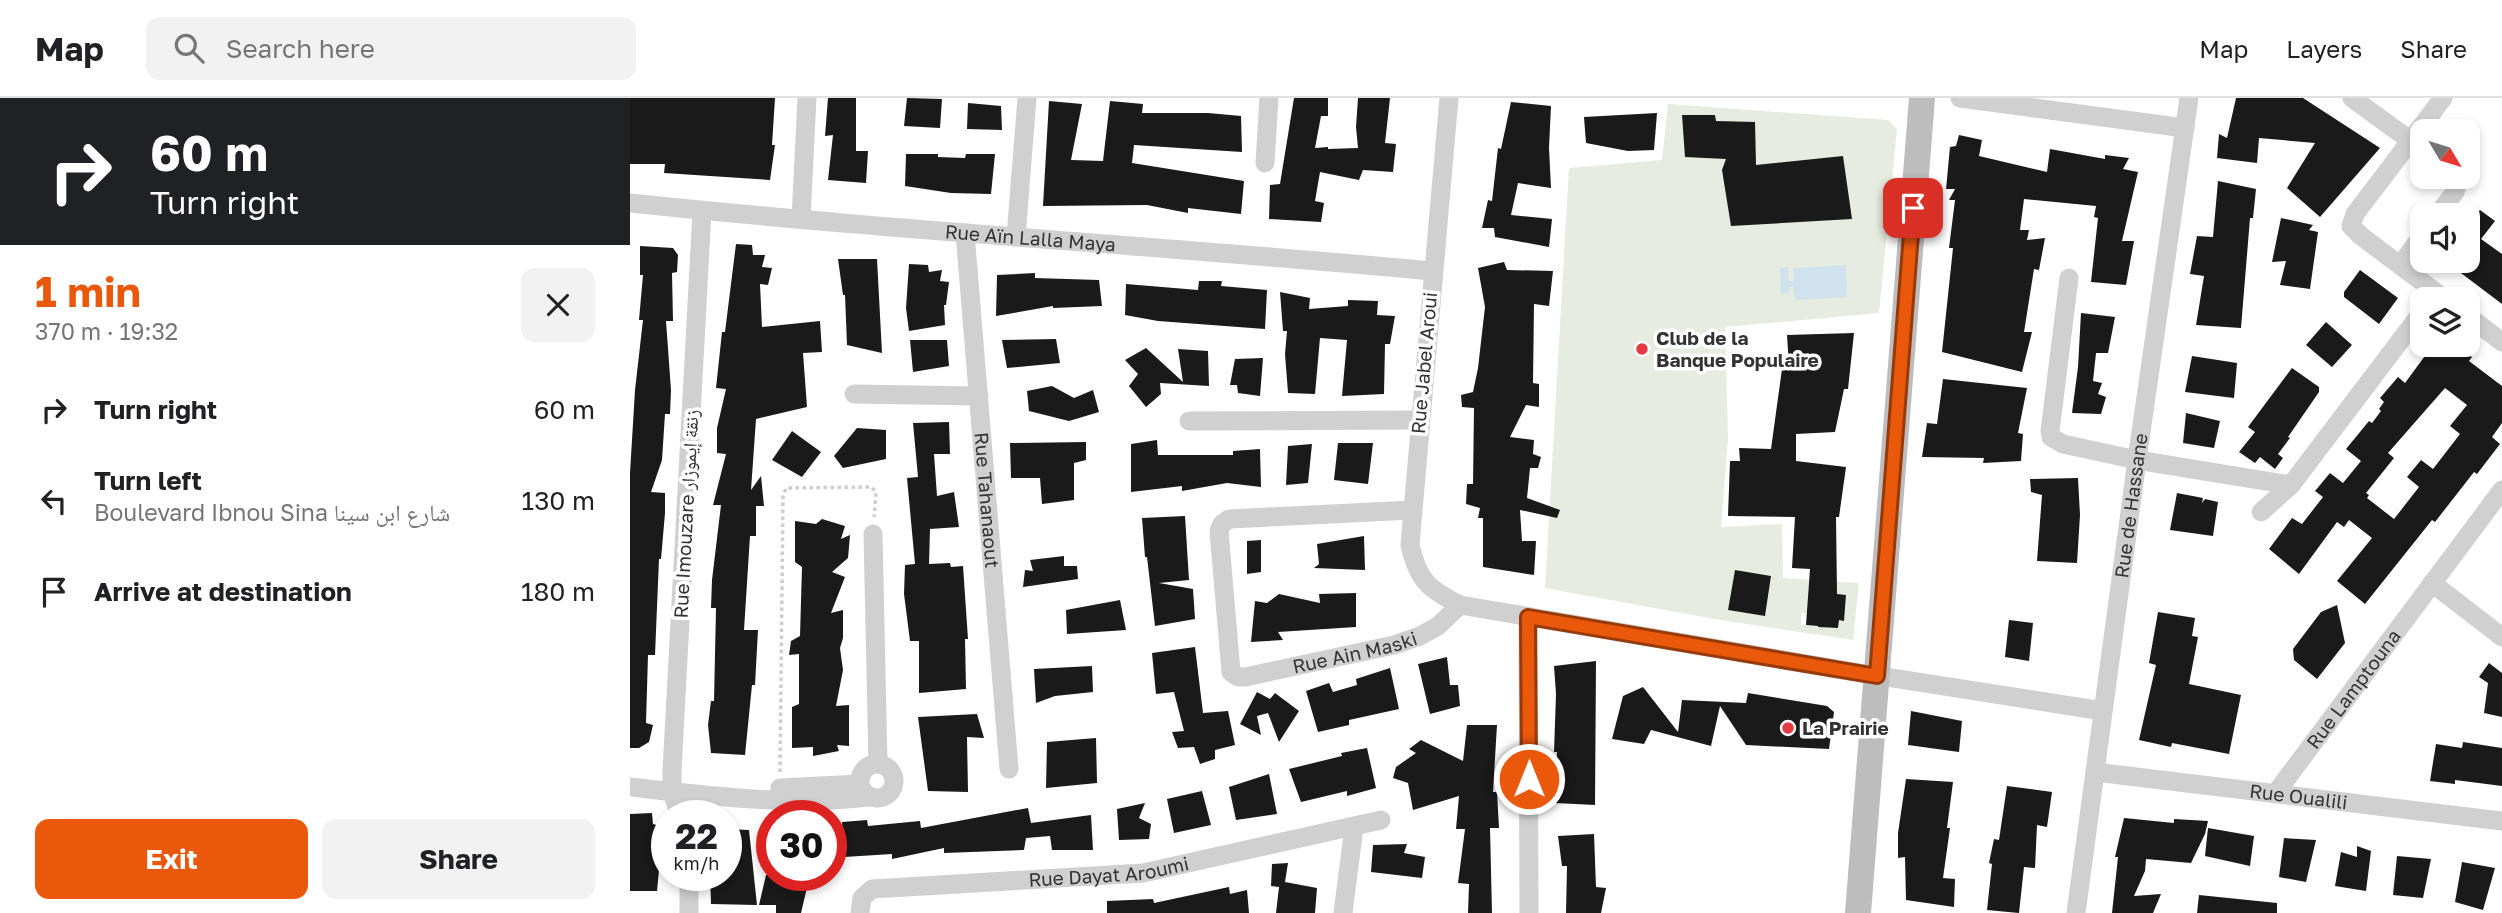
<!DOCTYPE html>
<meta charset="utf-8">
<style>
:root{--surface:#fff;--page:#f2f2f2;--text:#202124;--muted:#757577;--line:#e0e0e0;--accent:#ea580c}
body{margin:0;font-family:"Golos Text","Noto Naskh Arabic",sans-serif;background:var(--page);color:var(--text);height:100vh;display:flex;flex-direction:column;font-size:26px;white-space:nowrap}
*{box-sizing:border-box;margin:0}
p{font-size:23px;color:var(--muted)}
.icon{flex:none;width:38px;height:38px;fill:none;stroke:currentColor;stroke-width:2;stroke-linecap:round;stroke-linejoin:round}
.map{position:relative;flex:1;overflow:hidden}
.drawer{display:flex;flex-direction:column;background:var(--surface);width:630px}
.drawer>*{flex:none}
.guide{background:#202124;color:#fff;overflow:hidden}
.needle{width:46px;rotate:128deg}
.fabs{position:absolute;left:1780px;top:21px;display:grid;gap:14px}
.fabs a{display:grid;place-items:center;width:70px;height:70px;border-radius:14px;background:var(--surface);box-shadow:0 4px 10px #0003;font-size:35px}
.speed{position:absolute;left:21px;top:702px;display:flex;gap:14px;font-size:35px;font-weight:700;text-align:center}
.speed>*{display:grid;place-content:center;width:91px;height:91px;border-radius:50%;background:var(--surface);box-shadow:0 4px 10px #0003;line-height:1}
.speed small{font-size:18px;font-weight:400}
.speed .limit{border:10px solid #d22;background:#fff;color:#111}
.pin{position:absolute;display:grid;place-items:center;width:60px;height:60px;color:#fff;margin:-30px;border-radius:14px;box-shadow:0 4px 10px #0006}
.me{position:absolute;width:77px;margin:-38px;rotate:0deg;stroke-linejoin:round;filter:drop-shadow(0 0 5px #0008)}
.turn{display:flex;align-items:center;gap:24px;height:147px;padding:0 35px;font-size:32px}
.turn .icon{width:91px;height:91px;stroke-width:2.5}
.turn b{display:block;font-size:49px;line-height:60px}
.round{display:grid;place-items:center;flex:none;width:74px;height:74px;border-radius:14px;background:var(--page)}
.overview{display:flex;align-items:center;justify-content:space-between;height:119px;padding:0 35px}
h1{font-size:42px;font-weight:700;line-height:52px;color:var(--accent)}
.action{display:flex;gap:14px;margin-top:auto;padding:14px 35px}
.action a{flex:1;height:80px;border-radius:14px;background:var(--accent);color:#fff;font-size:28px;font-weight:700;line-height:80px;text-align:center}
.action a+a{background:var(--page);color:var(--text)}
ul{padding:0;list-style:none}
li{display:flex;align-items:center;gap:21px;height:91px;padding:0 35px}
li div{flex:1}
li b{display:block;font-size:26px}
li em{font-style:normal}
header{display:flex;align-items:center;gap:42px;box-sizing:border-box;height:98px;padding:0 35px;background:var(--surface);border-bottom:2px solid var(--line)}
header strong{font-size:33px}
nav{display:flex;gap:38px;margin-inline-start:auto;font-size:24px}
.search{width:490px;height:63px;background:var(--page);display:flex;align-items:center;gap:18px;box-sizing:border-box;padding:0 24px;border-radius:14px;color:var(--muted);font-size:26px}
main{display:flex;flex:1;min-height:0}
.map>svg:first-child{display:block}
</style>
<header>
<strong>Map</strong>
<div class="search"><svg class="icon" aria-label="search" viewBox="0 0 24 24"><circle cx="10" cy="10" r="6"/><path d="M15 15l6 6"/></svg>Search here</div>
<nav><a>Map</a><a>Layers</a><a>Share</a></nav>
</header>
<main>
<section class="drawer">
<div class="guide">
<div class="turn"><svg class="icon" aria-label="right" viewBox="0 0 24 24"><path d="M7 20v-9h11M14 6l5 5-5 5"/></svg><div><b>60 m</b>Turn right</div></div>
</div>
<div class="overview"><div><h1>1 min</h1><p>370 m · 19:32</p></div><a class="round"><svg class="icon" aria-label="close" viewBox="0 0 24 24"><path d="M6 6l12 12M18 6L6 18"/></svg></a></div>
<ul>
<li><svg class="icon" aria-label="right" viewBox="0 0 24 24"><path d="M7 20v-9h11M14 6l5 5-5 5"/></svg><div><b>Turn right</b></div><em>60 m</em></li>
<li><svg class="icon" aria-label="left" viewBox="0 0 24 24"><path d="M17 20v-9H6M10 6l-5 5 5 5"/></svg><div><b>Turn left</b><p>Boulevard Ibnou Sina شارع ابن سينا</p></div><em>130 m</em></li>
<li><svg class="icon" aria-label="arrive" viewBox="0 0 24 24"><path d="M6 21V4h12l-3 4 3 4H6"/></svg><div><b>Arrive at destination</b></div><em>180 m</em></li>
</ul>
<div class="action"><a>Exit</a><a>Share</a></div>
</section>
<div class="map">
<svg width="1872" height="815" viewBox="0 0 1872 815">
<rect width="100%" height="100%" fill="#fff"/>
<!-- green -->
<path fill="#e6ecdf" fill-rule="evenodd" d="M 1038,6 L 1258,22 L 1267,31 L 1249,215 L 1095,229 L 1098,340 L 1091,429 L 1152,426 L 1153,480 L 1229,485 L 1223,542 L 1084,521 L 915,490 L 939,70 L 1032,62 ZM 1105,472 L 1141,478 L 1135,518 L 1098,512 ZM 1179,495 L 1216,497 L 1214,522 L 1209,522 L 1208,530 L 1171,527 L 1171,515 L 1177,515 Z"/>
<!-- water -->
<polygon fill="#cfe2ee" points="1216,167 1217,199 1165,202 1163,188 1159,189 1159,195 1151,196 1150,170 1158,169 1159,183 1164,183 1163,170"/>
<!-- building -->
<g fill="#1a1a1a" fill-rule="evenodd">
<polygon points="0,0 145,0 142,47 145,47 140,82 34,75 35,66 0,66"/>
<polygon points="198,0 226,0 226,53 238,53 236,85 198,82 203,37 195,38"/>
<polygon points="277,0 312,1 310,30 274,28"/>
<polygon points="664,0 698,0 698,18 691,18 685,50 698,49 698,51 728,50 726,29 728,0 760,0 755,45 766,46 763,74 733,72 729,82 690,74 685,103 694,105 691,124 639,121 640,87 650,86"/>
<polygon points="1606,0 1673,0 1750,50 1690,119 1657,90 1685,45 1629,40 1627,65 1587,60 1589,36 1597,40"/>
<polygon points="419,3 452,6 441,62 473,63 480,3 513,6 512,15 578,15 611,18 612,54 504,47 502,65 614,83 611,116 558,110 558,115 517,107 413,108"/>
<polygon points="881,4 921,8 919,50 921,90 888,85 881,117 922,121 919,149 865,139 864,130 852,130 858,102 862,103 868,50 871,51"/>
<polygon points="338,5 371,8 372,32 337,31"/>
<polygon points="1027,15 1024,52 998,53 956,45 954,19"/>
<polygon points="1052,17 1085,17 1086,23 1125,24 1126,67 1213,58 1222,121 1101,128 1092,72 1096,61 1055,59"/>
<polygon points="1329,37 1352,42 1349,58 1417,74 1420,51 1475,61 1475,57 1499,60 1493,71 1508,74 1492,143 1504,143 1496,187 1461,184 1468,120 1464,119 1466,108 1394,101 1390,132 1399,132 1397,142 1415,140 1409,172 1404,171 1394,234 1402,234 1392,274 1312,254 1323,150 1319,150 1325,102 1319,102 1325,91 1316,91 1320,49 1326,48"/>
<polygon points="276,56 308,56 308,59 335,60 336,56 365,56 361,96 321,95 275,88"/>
<polygon points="1588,83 1626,91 1623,120 1620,120 1611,230 1566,227 1574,178 1560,176 1567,138 1583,139"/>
<polygon points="1850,112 1865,123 1851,141 1872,156 1872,206 1815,163 1838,163 1838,113 1845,118"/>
<polygon points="1651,120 1683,127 1679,132 1688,134 1680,191 1650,187 1656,163 1642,164"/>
<polygon points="106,146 122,147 123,157 135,157 132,169 142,170 138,187 130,186 132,229 190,223 192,254 173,255 177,309 126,321 121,392 131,378 134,408 126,408 126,438 120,438 114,532 128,532 125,587 122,587 115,657 81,655 78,627 81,603 84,603 86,510 81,510 82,482 91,407 83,407 96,356 87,355 87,330 96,291 86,290 92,234 95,234"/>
<polygon points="10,148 43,150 48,157 47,174 42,175 43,223 36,223 41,292 40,316 35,316 32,362 21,394 35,395 35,415 31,461 29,461 25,557 18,557 16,625 23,627 19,644 9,650 0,650 0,375 5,292 13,222 9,222 13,177 10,177"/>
<polygon points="208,161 247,161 252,255 217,247 215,197 213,197"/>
<polygon points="874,164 877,172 923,173 919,208 904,206 903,285 909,286 909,309 896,307 880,339 904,342 903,356 911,359 908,370 900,370 897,400 930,412 927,420 890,412 892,443 906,443 904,477 853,469 853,420 848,420 850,410 836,406 837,386 843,386 844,310 832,309 831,297 843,294 848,270 855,209 848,170"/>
<polygon points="279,166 298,167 299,174 312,172 310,183 319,184 316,207 314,207 315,227 279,233 276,210"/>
<polygon points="1730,172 1768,200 1749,226 1714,199 1714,194"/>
<polygon points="405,175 405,180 469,182 472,208 423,210 423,208 366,218 367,177"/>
<polygon points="569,183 592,183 591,188 637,192 635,231 528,223 495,217 496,186 568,192"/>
<polygon points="650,194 680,200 679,211 718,208 718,202 748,203 747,217 765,218 760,246 755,246 754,296 712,298 717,242 690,240 685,296 658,295 655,256 657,233 653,233"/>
<polygon points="1451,215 1485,219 1478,255 1466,255 1463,283 1472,285 1468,296 1476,299 1471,316 1442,315 1448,269"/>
<polygon points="1696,224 1722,247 1702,269 1676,247"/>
<polygon points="1224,235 1218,291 1214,291 1205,334 1166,336 1166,363 1216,369 1209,419 1206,419 1207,496 1216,497 1214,523 1209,522 1208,530 1188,529 1188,528 1176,527 1180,471 1162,470 1165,419 1098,418 1100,363 1110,363 1109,350 1141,351 1152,271 1159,268 1157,237"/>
<polygon points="426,241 430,265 377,270 372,242"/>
<polygon points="280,242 317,242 319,268 283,274"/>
<path d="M 1803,247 L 1825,247 L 1842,259 L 1839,263 L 1872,288 L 1872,325 L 1862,339 L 1870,346 L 1847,376 L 1844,374 L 1805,424 L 1802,422 L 1735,506 L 1707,483 L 1742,440 L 1719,422 L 1714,429 L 1707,424 L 1669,476 L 1639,451 L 1662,420 L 1672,426 L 1693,399 L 1685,393 L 1700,375 L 1713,385 L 1731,363 L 1716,351 L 1739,323 L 1742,325 L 1751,313 L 1749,311 L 1754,304 L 1750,300 L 1768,279 L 1775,285 ZM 1815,290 L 1837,307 L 1820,328 L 1830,336 L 1803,371 L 1791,362 L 1777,379 L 1789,389 L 1764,421 L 1737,400 L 1739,397 L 1736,395 L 1764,360 L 1758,355 Z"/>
<polygon points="516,250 553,284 548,251 578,253 579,288 530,285 531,296 516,309 499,288 508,276 495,262"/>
<polygon points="1562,258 1607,265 1604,300 1555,294"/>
<polygon points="633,260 630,298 608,295 607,287 600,287 605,261"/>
<polygon points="1662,270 1689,289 1689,294 1658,339 1660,340 1648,356 1653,360 1645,371 1630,359 1625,365 1609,354 1625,334 1618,329"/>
<polygon points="1313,281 1397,290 1388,335 1393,336 1391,363 1353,365 1354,360 1292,359 1297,325 1307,326"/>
<polygon points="422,288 444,300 463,292 469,314 439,323 399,313 397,293"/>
<polygon points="1556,315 1590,323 1584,350 1553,345"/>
<polygon points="319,324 320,356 304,356 307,398 324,394 329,429 300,431 299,466 320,465 321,469 333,468 338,541 335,541 336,591 289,595 289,543 280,543 274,496 275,467 285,466 277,380 288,379 283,325"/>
<polygon points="227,330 256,332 256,361 213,370 204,358"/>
<polygon points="162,333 191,354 172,379 142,362"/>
<polygon points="527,342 528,357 603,357 603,353 630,351 631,389 597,385 552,393 552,388 501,394 501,346"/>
<polygon points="456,344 456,362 444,365 444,402 412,406 410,380 381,380 380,345"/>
<polygon points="708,345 743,345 738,386 704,382"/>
<polygon points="682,346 678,385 656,387 658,348"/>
<polygon points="1448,380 1450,417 1447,465 1407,463 1412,397 1401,394 1400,381"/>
<polygon points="1547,395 1573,400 1572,405 1575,401 1588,404 1583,438 1540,432"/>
<polygon points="555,418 559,482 529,485 563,491 565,521 525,528 517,459 515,459 512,420"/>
<polygon points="192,421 215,428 211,441 220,437 218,460 202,474 215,479 201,515 213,512 213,540 210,550 213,572 206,608 219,607 219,648 207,647 209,653 183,658 183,649 162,650 162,609 169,606 169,556 159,557 161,543 170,538 172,469 165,464 165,423 186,426"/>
<polygon points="734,438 735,472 684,470 689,466 687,446"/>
<polygon points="631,442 631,474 617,476 617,443"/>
<polygon points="434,458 434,468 447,468 448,481 393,489 395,472 403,473 400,462"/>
<polygon points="1105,472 1141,478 1135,518 1098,512"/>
<polygon points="726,495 726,529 648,534 653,542 621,544 625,503 637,505 649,496 690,505 689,496"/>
<polygon points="490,502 496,532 437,536 436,512"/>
<polygon points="1707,507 1715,545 1687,581 1664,562 1663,551 1691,514"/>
<polygon points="1528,514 1565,520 1562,538 1568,539 1559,586 1611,597 1599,656 1542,645 1541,649 1509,642 1526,567 1519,565"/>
<polygon points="1379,522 1403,525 1399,563 1375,559"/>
<polygon points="565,549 573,615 598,613 605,647 585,652 585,661 570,666 564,649 548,650 542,634 554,633 544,594 526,596 522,555"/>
<polygon points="817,559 820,587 828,587 830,608 800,616 788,566"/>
<polygon points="966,563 965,707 925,705 927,654 924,654 926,596 924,568"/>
<polygon points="1859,565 1872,575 1872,619 1854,615 1858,585 1849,579"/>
<polygon points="462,568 463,594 425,598 406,605 404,571"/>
<polygon points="760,570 769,611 719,622 719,627 688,634 676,593 699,585 703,594 727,587 726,581"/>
<polygon points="1013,589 1048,634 1052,602 1116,605 1118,595 1197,608 1204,614 1199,651 1116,647 1090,608 1081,648 1021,632 1014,646 982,641 993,598"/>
<polygon points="627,594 640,601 645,595 669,613 649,644 638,615 627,618 631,637 610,626"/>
<polygon points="1281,613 1332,623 1329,654 1278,647"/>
<polygon points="347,616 354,640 337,639 338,694 298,693 288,619"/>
<polygon points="837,627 867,627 863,694 867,694 869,730 860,730 862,815 838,815 839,786 828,785 835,731 826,731 829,698 783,712 778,685 763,680 766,669 786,655 779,651 791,642 833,663"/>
<polygon points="466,640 467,685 416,690 417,644"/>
<polygon points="1833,644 1872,650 1872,688 1825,682 1825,686 1800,683 1806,646 1832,650"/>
<polygon points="737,650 746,690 717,698 717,693 671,704 659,671 712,658 711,655"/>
<polygon points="639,676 647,716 606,722 599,689"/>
<polygon points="1276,681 1323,684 1317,730 1320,730 1313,780 1325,781 1324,809 1276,802 1275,759 1268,760 1268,735"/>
<polygon points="1377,688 1422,694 1417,729 1407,727 1405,770 1394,769 1389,815 1357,812 1362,766 1359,765 1364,741 1369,742"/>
<polygon points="572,693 581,727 544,735 537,701"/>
<polygon points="515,705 509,720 521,726 519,741 489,742 487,711"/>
<polygon points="398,710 401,725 461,717 463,752 422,752 420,738 396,740 394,752 314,755 314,750 262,761 262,756 214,759 212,724 237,722 238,728 290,723 291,730"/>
<polygon points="22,715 23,726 34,729 27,762 30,762 27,793 0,793 0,716"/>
<polygon points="1494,720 1544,725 1544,721 1578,723 1575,736 1561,765 1516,761 1515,773 1504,798 1531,796 1523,815 1482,815 1488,759 1485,759"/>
<polygon points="1578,730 1624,738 1620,768 1575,758"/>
<polygon points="96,731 119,732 127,807 81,806 80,777 96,777"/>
<polygon points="964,736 966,789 976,790 971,815 936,815 937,768 932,768 928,738"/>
<polygon points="1654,740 1686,742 1676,784 1649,779"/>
<polygon points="777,746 774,755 795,759 792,780 741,774 743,747"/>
<polygon points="1727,748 1741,753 1736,793 1705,788 1711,754 1727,759"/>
<polygon points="1767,758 1801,761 1793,800 1763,797"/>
<polygon points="1832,764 1865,770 1853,812 1825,804"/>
<polygon points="658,765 655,784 687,790 685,815 646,815 649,789 641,788 642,766"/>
<polygon points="136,777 180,777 171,815 146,815 146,807 129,807"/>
<polygon points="599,789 600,796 617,792 619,815 477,815 477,803 523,801 524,805"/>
<polygon points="1569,797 1647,805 1647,815 1567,815"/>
</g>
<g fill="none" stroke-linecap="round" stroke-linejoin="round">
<!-- path -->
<polyline stroke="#cdcdcd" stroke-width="3.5" stroke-dasharray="3.5 3.5" stroke-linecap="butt" points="150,674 153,399 156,390 241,389 246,394 244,419"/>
<!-- minor -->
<g stroke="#d0d0d0" stroke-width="19">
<path d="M 819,0 L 780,447 C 788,482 798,491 830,507 L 1224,574 L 1473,613"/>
<polyline points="1330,0 1555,30"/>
<polyline points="1722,0 1792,51"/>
<polyline points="1813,0 1725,116 1721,128 1731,138 1815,201"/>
<polyline points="635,65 639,0"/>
<path id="s1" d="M 0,105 C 267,133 535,148 802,173"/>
<polyline points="1807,117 1825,94 1828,83 1826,79"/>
<polyline points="171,121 177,0"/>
<path id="s2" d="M 335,135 L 379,671"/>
<polyline points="386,139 397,0"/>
<polyline points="1771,166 1792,138"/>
<polyline points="1439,180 1420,333 1421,339 1433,346 1507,362 1661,387"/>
<polyline points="1838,218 1872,244"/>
<polyline points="224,296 349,298"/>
<polyline points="559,323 789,322"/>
<path id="s3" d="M 782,412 L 599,421 L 592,426 L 589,433 L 601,574 L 608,579 L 615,579 L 764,547 L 790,538 L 808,528 L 830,507"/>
<polyline points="1631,414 1661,387 1792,214"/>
<polyline points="243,436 248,666"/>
<polyline points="1802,485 1872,539"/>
<polyline points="898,519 899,815"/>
<circle cx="247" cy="683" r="17"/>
<path id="s4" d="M 1465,674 L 1872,723"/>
<path d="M 0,689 C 81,698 157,708 239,699"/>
<path id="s5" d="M 1645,696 L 1872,392"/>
<polyline points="150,704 150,690 230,686"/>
<polyline points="50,718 42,694 42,673 72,113"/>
<polyline points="59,777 59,815"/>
<path id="s6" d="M 230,815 L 232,800 L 242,791 L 513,775 L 751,722"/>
<polyline points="713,815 724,729"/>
<path id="s7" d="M 1446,815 L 1507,362 L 1559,0"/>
</g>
<!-- secondary -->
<polyline stroke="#bdbdbd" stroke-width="26" points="1228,815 1292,0"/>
</g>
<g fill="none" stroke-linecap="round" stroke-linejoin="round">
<!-- route casing -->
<g stroke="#983908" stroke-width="18">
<polyline id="route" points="899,681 898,519 1247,578 1283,110"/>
</g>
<!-- route -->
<use href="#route" stroke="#ea580c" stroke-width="12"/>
</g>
<!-- markers -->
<g fill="#e63946" stroke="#fff" stroke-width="2.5">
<circle cx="1012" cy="251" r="7"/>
<circle cx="1158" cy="630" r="7"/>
</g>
<g text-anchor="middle" stroke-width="7" stroke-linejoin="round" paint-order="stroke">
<!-- street labels -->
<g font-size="19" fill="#333" stroke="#fff">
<text dy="7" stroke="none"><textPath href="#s1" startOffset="402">Rue Aïn Lalla Maya</textPath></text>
<text transform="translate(794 265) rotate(-85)" y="7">Rue Jabel Aroui</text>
<text dy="7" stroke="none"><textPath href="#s2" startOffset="268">Rue Tahanaout</textPath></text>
<text dy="7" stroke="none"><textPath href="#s7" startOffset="411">Rue de Hassane</textPath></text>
<text transform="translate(56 416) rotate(-87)" y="7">Rue Imouzare زنقة إيموزار</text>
<text dy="7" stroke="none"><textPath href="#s3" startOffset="469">Rue Ain Maski</textPath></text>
<text dy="7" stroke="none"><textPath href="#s5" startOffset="131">Rue Lamptouna</textPath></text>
<text dy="7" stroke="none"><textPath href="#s4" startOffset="205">Rue Oualili</textPath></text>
<text dy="7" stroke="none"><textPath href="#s6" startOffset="266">Rue Dayat Aroumi</textPath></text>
</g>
<!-- poi labels -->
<g font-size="19" font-weight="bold" fill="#333" stroke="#fff" text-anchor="start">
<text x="1026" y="247">Club de la<tspan x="1026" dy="22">Banque Populaire</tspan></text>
<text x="1172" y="637">La Prairie</text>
</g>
</g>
</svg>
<div class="fabs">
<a><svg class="needle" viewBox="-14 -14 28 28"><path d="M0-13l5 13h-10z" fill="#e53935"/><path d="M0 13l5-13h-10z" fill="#757577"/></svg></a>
<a><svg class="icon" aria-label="sound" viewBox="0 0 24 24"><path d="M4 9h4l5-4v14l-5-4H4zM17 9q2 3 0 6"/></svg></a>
<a><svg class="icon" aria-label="layers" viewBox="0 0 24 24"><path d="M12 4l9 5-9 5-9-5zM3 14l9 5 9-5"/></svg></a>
</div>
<div class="speed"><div>22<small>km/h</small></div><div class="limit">30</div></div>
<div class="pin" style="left:1283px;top:110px;background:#d93025"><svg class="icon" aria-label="arrive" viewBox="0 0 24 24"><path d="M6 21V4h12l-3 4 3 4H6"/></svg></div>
<svg class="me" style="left:899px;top:681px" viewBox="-20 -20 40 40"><circle r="17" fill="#ea580c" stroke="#fff" stroke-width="3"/><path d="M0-11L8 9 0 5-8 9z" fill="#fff"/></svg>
</div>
</main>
